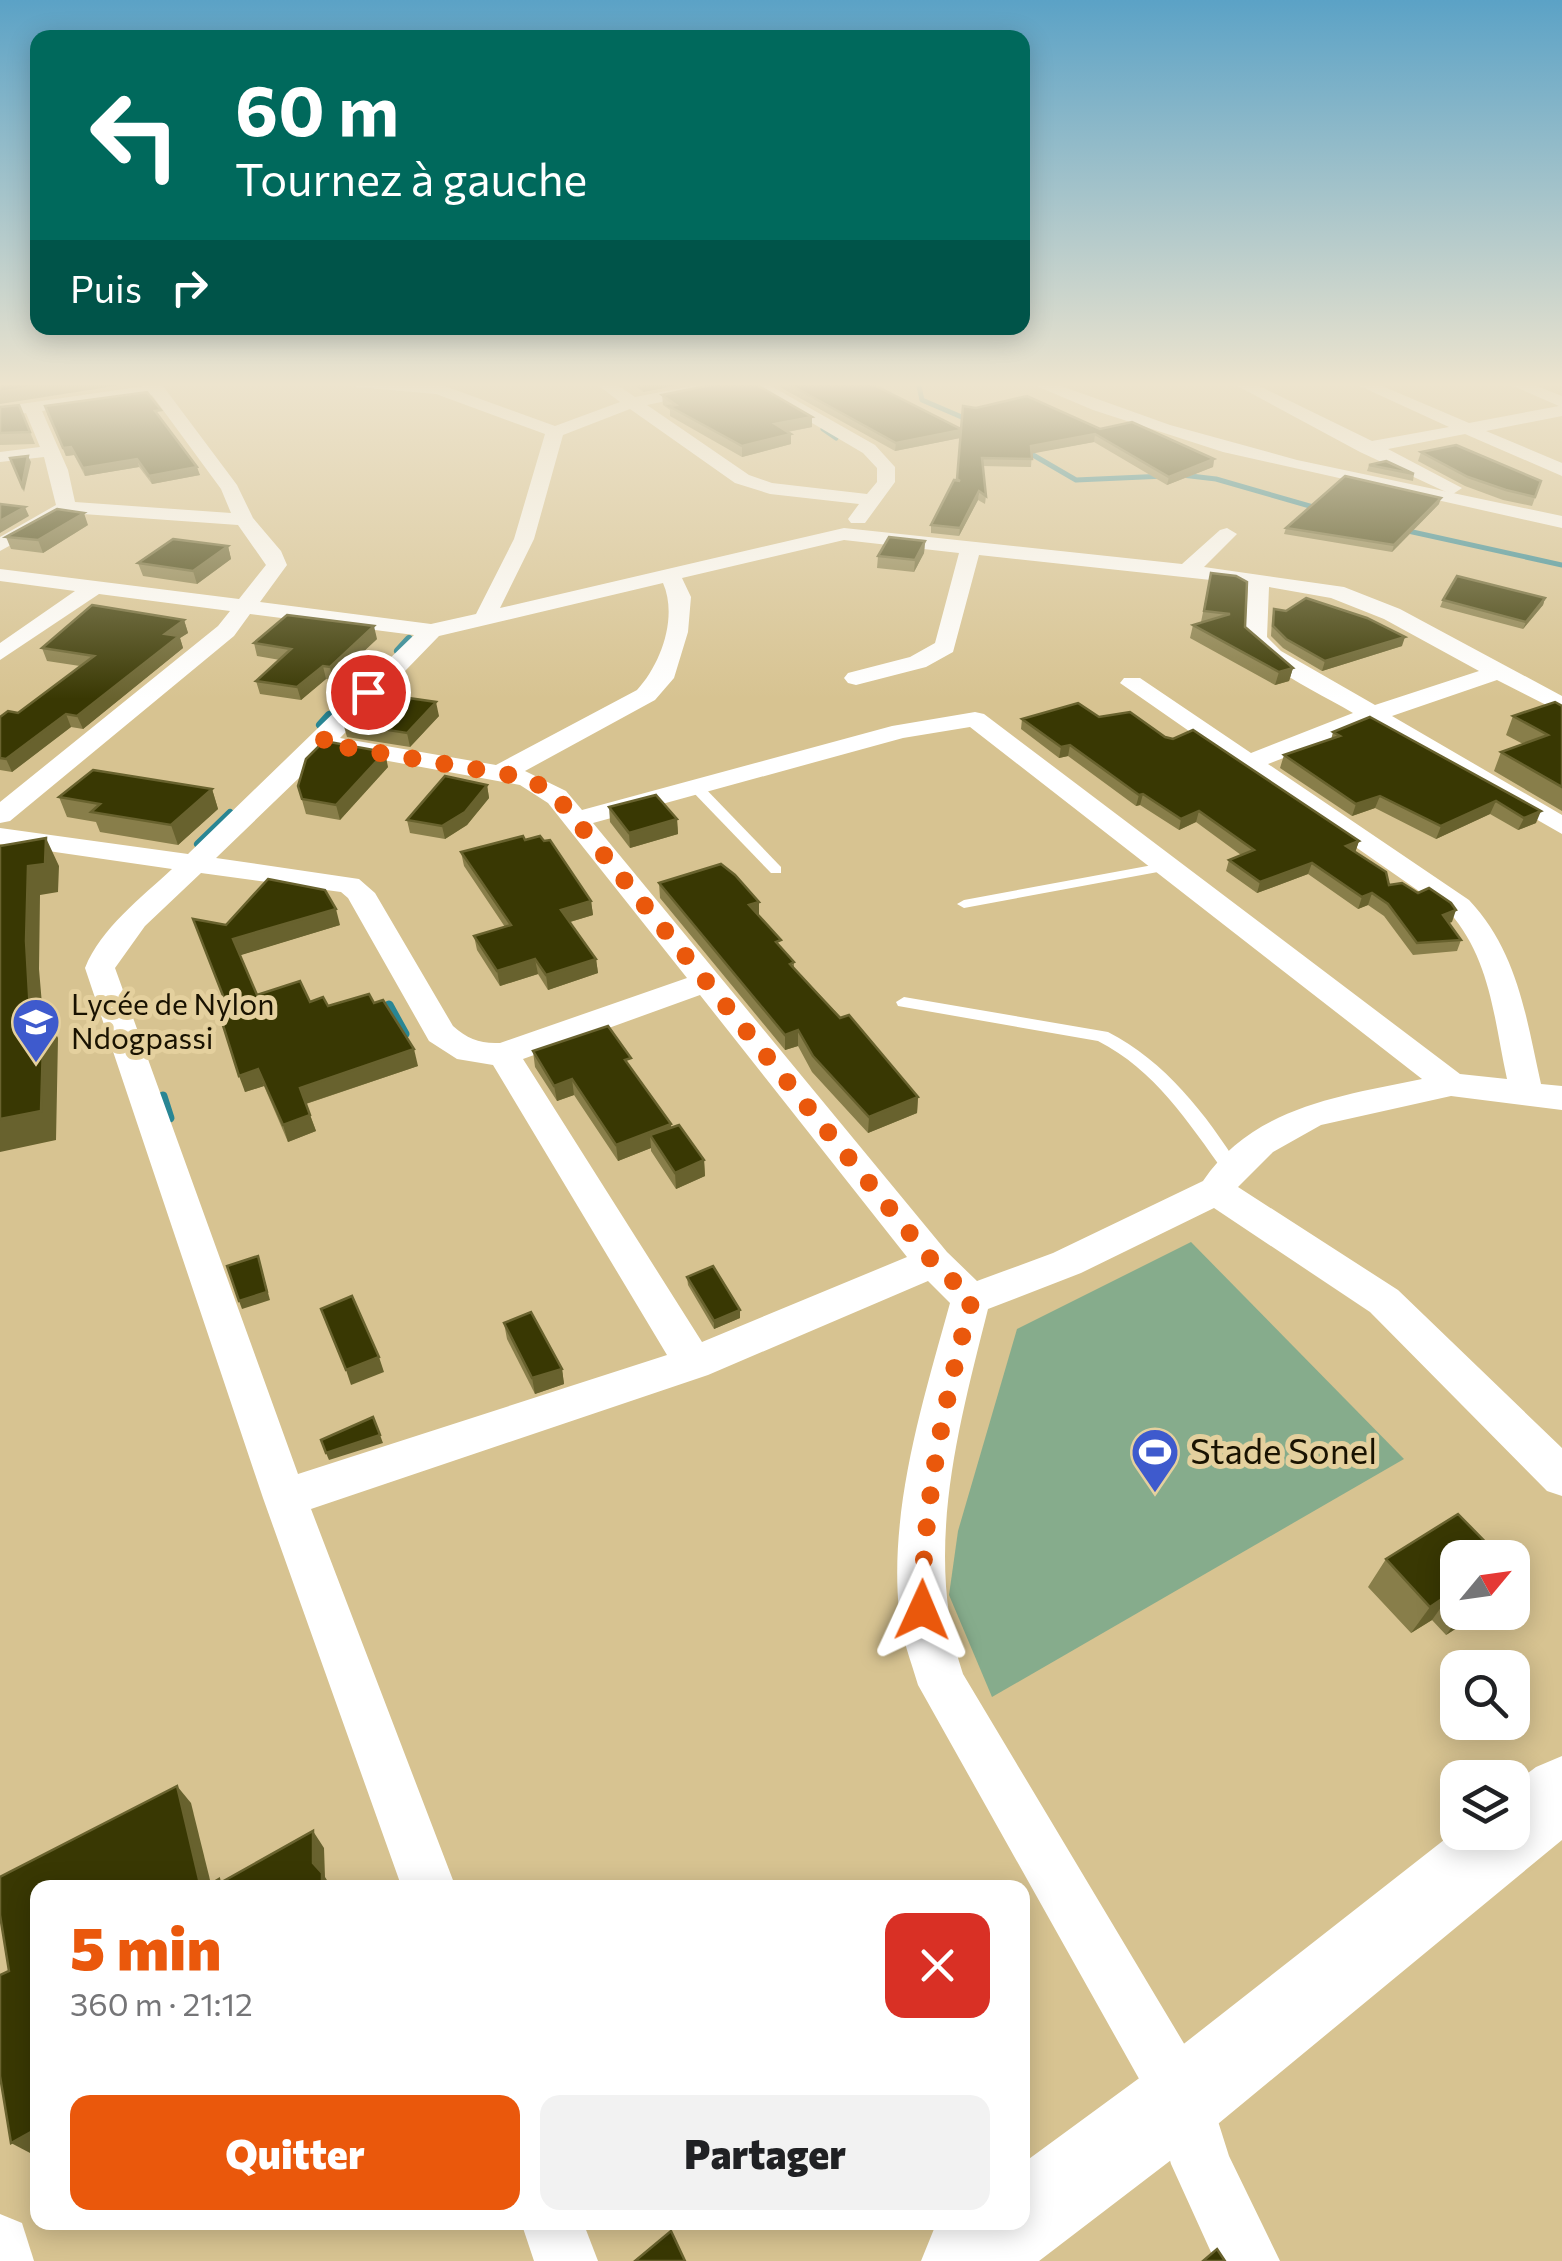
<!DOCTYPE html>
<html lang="fr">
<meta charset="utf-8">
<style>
:root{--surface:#fff;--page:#f2f2f2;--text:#202124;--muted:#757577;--accent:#ea580c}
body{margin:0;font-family:Commissioner,sans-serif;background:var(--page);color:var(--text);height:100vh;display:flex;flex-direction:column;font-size:38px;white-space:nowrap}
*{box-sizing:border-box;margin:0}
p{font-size:32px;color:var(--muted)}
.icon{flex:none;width:55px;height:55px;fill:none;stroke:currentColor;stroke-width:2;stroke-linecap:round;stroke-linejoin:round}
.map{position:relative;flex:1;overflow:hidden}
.panel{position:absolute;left:30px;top:1880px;width:1000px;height:350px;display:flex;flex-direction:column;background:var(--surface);border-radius:20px;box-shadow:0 5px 25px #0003}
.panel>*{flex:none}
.banner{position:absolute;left:30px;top:30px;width:1000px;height:305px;border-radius:20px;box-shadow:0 5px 25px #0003;background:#00695c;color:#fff;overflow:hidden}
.needle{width:65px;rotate:61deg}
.buttons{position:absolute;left:1440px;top:1540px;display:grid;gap:20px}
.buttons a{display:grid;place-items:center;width:90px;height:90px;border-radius:20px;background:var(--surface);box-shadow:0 5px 25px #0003;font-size:50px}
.pin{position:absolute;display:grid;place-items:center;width:85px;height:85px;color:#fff;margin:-42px;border:5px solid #fff;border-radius:50%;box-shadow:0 2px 10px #0007}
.me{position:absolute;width:110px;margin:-55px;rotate:1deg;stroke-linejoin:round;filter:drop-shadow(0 0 8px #0008)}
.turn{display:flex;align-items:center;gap:35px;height:210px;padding:0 40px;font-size:45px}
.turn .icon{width:130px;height:130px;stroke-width:2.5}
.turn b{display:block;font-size:70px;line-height:85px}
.then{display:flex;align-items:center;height:95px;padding:0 40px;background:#0003;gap:20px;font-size:38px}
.round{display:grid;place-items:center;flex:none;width:105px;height:105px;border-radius:20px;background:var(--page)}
.summary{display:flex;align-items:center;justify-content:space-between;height:170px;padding:0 40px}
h1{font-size:60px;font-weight:800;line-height:75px;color:var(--accent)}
.primary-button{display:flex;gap:20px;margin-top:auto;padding:20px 40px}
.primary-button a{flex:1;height:115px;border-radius:20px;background:var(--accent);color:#fff;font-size:40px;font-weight:800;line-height:115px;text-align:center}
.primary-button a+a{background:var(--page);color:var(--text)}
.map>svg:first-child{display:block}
</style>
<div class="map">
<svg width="1562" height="2261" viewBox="0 0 1562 2261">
<rect width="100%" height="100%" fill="#d7c391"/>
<!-- green -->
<polygon fill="#86ac8c" points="1191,1242 1404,1459 992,1697 949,1595 958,1531 1017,1329"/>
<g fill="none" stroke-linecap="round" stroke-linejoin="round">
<!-- stream-far2 -->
<g stroke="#298694" stroke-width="5">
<polyline points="918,382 922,400 971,421"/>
<polyline points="823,429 836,438"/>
<polyline points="1021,448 1076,480 1165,476"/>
<polyline points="1182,475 1216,479 1320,509"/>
<polyline points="1399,529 1562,565"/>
</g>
<!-- stream-far1 -->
<g stroke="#298694" stroke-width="8">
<polyline points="398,651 409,639"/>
<polyline points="340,705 359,687"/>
<polyline points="320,725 329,715"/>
<polyline points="198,844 230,813"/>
</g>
<!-- stream -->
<g stroke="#298694" stroke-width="9">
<polyline points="389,1005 405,1034"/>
<polyline points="163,1096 170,1118"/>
</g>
<!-- service -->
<g fill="#fff" fill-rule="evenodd">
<polygon points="696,783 701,784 781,867 781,873 771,873 691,790 691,784"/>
<polygon points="1169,862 1174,863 1174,869 964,908 957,904 964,900"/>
<path d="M 904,997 L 1108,1032 C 1165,1061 1206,1114 1240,1168 L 1237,1173 L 1225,1173 C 1188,1122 1155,1070 1098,1041 L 898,1006 L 896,1002 Z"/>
</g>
<!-- minor -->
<g fill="#fff" fill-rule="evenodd">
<path d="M 143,382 L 163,386 L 237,485 L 253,518 L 281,551 L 287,565 L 260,602 L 431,624 L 476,614 L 514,539 L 545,434 L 436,394 L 356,387 L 348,382 L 439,384 L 555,426 L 620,402 L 594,382 L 613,382 L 635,397 L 713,382 L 764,382 L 875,445 L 895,467 L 895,482 L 865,523 L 851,523 L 848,519 L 859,504 L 770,494 L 735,483 L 630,409 L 563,435 L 534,539 L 500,608 L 844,528 L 1182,564 L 1220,530 L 1227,528 L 1237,534 L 1204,567 L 1344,587 L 1400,609 L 1562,696 L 1562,713 L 1497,680 L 1392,716 L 1562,815 L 1562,834 L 1370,724 L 1268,764 L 1469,900 C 1518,952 1526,1017 1541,1084 L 1562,1086 L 1562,1110 L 1451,1096 L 1321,1125 L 1273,1152 L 1238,1187 L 1398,1290 L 1562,1448 L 1562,1496 L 1547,1491 L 1370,1312 L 1214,1208 L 1081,1273 L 988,1309 C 958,1429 923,1553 963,1674 L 1204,2077 L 1229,2156 L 1280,2261 L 1215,2261 L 1171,2164 L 1156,2109 L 918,1685 C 911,1661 901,1636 899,1611 C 889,1508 923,1401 950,1303 L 928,1281 L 708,1375 L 311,1509 L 456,1888 L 402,1888 L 263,1498 L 85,968 C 101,928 141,898 172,869 L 0,844 L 0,828 L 188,854 L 414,635 L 250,614 L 234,636 L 10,821 L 0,823 L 0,802 L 218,626 L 230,611 L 99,594 L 0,660 L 0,643 L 75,591 L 0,581 L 0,569 L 239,599 L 266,565 L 238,525 L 69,513 L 0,551 L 0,537 L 56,505 L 44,457 L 0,462 L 0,452 L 40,447 L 26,413 L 0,417 L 0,407 L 145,386 ZM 746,384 L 863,453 L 877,468 L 877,482 L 867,494 L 772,483 L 749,475 L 647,405 ZM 152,395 L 221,489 L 231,513 L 75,502 L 68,470 L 42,411 ZM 844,540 L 959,553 L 935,643 L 910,657 L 848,673 L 844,678 L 848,683 L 856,685 L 926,667 L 953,652 L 979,555 L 1248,584 L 1245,638 C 1271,673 1316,691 1353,713 L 1251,753 L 1140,678 L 1124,678 L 1120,683 L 1449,912 C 1491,959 1494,1020 1507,1079 L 1460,1074 L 984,714 L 975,712 L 892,726 L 582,810 L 566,791 L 525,771 L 655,700 L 674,678 L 688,632 L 691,597 L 682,578 ZM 663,583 C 678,617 661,664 637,690 L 496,765 L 340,738 L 439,636 ZM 1269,587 L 1331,598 L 1384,619 L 1479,671 L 1375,705 L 1281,651 L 1267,637 ZM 970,727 L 1422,1079 C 1340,1096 1253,1107 1203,1181 L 1053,1253 L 977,1281 L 947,1252 L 593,823 L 903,738 ZM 328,750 L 520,785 L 548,803 L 687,978 L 500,1043 C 480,1044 468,1039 453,1026 L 375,893 L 359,879 L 216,858 ZM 201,873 L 341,892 L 348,898 L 429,1041 L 457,1059 L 493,1065 L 667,1355 L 298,1474 L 115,968 L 145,926 ZM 700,995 L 907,1257 L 702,1342 L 523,1059 Z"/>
<polygon points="1027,382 1050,382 1170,425 1297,460 1562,516 1562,528 1223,452 1093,410"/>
<polygon points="1230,382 1251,382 1372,441 1449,427 1351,382 1373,382 1469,423 1559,406 1504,382 1527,382 1562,396 1562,416 1486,431 1562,463 1562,476 1465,434 1388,449 1462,488 1453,494 1446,492 1360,452"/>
<polygon points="0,2214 22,2223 34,2261 0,2261"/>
<polygon points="521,2222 583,2222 598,2261 534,2261"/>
</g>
<!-- secondary -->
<polygon fill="#fff" fill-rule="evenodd" points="1562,1756 1562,1840 1213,2128 1039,2261 921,2261 934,2229 943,2222 1022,2222 1022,2164 1153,2068 1458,1829 1458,1832 1512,1832 1512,1785 1536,1767"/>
</g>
<!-- wall -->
<g fill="#887e4a">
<polygon points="630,382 693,382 643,392"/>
<polygon points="771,382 868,382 961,429 1100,429 1214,459 1213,467 1167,485 1094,442 1032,453 1031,467 983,466 986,496 985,504 978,500 959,536 931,533 931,525 957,480 960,438 895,451"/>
<polygon points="662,395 812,427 788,432 791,434 791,444 742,457 670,416 670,410 663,405"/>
<polygon points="19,405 35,444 0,445 0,407"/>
<polygon points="47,414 163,418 160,418 200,475 152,484 139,467 85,476 74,455 66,456"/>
<polygon points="1421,452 1541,481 1532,506 1503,500 1465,486 1418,461"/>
<polygon points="1369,465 1414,474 1413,481 1367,471"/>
<polygon points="1439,504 1392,552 1284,534 1286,528"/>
<polygon points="88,525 43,553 11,549 6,537"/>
<polygon points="925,541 924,553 914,572 877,568 878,556"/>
<polygon points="228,546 231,559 197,584 143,576 138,563"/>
<polygon points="1211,573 1245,627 1293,668 1289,681 1275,685 1190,638 1193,625 1201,622"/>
<polygon points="1545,598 1543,605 1523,629 1440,607 1443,600"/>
<polygon points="1274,609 1402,646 1322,671 1283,648 1271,636 1272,619"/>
<polygon points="184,620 188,633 180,638 183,648 83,729 71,727 12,772 0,770 0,717 18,713 80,666 47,661 42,648"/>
<polygon points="377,639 333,680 326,679 301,700 260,694 256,681 280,660 257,656 254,643"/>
<polygon points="1562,706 1562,811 1494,771 1501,752 1523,744 1506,735 1513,716"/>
<polygon points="439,716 410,747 347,737 343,723"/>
<polygon points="1099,717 1165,737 1359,841 1355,852 1389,885 1452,922 1448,923 1461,940 1457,951 1413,955 1384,916 1368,905 1358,909 1308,874 1257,893 1226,871 1229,860 1241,855 1196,822 1179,830 1140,805 1136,806 1068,756 1059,758 1021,729 1022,719"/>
<polygon points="1370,717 1536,823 1518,830 1490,814 1436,839 1375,808 1352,816 1280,768 1284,755 1331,740 1333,732"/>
<polygon points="388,767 340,820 306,814 298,786"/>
<polygon points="487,785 489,798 467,825 445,839 410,833 407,820"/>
<polygon points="212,789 218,809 178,845 100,832 96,822 67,817 59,797"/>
<polygon points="609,807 677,819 678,834 630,848 610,822"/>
<polygon points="525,840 591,901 593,915 570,922 596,959 598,973 548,990 538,974 500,986 477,950 474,936 505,927 464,866 461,852"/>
<polygon points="659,883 759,916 781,948 794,962 794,968 918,1097 917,1113 868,1133 812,1072 798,1046 785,1050 660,898"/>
<polygon points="226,925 340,925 240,955 257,995 310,1002 328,1006 374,1003 418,1066 306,1104 316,1131 288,1142 264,1086 245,1092 231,1016"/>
<polygon points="533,1051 633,1071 671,1124 671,1128 704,1160 705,1176 676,1189 651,1151 651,1148 618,1161 574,1095 557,1101 535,1067"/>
<polygon points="687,1277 740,1318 714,1329 688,1285"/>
<polygon points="504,1323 562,1369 564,1384 535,1394 507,1339"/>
<polygon points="1458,1558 1458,1612 1477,1612 1474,1617 1446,1635 1432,1620 1411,1633 1368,1587 1386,1559"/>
</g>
<!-- shaded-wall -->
<g fill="#68622e">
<polygon points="64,382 140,382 0,404 0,392"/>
<polygon points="653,382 693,382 643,392 643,384"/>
<polygon points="812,417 812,427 775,434 775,424"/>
<polygon points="961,430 960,438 895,451 896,443"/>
<polygon points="791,434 791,444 742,457 742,446"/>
<polygon points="1095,434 1094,442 1030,454 1031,446"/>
<polygon points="71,447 74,455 66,456 63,448"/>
<polygon points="28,456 31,462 24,492 22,486"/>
<polygon points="137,459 139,467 85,476 83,468"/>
<polygon points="1214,459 1213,467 1167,485 1169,477"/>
<polygon points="197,467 200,475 152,484 149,476"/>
<polygon points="979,491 978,500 959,536 960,528"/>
<polygon points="1441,498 1439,504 1392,552 1394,545"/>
<polygon points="25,507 29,516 0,533 0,521"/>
<polygon points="84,513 88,525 43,553 38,540"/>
<polygon points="925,541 924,553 914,572 915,560"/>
<polygon points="228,546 231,559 197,584 193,571"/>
<polygon points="1545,598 1543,605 1523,629 1526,622"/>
<polygon points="184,620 188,633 180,638 183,648 83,729 77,716 165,634"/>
<polygon points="374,626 377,639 333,680 330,667"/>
<polygon points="1405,637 1402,646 1322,671 1325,661"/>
<polygon points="323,666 326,679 301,700 297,687"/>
<polygon points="1293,668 1289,681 1275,685 1279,672"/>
<polygon points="436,702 439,716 410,747 407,733"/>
<polygon points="66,714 71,727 12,772 6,759"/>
<polygon points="1070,745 1068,756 1059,758 1061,747"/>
<polygon points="385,752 388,767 340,820 336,805"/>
<polygon points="487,785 489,798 467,825 445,839 442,826"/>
<polygon points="212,789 218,809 178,845 171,825"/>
<polygon points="1143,794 1140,805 1136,806 1139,795"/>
<polygon points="1380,796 1375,808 1352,816 1356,804"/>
<polygon points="1496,801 1490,814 1436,839 1441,826"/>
<polygon points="1199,811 1196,822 1179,830 1181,819"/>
<polygon points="1541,811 1536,823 1518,830 1524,818"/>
<polygon points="677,819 678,834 630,848 629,833"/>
<polygon points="46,838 59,866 58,892 40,895 39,969 44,1028 44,1010 58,1038 56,1140 0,1152 0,1119 30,1012 26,941 28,866"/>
<polygon points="1359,841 1355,853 1346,846"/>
<polygon points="1312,863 1308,874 1257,893 1260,882"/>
<polygon points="1372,893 1368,905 1358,909 1362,897"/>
<polygon points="591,901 593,915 563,924 561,910"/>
<polygon points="759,902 759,917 749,905"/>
<polygon points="336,909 340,925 238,956 233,939"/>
<polygon points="1456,910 1452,922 1438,926 1443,915"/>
<polygon points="535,959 538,974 500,986 497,971"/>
<polygon points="596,959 598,973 548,990 546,975"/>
<polygon points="798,1030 798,1046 785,1050 785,1035"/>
<polygon points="414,1049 418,1066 305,1104 300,1088"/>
<polygon points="258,1069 264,1086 245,1092 239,1076"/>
<polygon points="572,1079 574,1095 557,1101 554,1086"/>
<polygon points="918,1097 917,1113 868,1133 869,1117"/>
<polygon points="310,1115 316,1131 288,1142 283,1125"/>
<polygon points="671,1124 672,1139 650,1135 651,1148 618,1161 616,1145"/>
<polygon points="704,1160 705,1176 676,1189 675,1173"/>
<polygon points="258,1256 270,1300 242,1309 239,1301"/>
<polygon points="740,1310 740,1318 714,1329 714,1321"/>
<polygon points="379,1357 384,1372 351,1385 346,1370"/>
<polygon points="562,1369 564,1384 535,1394 532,1378"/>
<polygon points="380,1435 383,1443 329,1460 326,1453"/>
<polygon points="1452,1592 1432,1620 1411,1633 1430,1607"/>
<polygon points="1463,1612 1477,1612 1474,1617 1446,1635"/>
<polygon points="177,1786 191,1803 212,1888 201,1888"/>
<polygon points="313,1831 324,1848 325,1877 332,1888 322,1888 313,1863"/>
<polygon points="38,2128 38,2150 32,2154 11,2143"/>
</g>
<!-- building -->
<g fill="#393803" stroke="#68622e" stroke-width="2.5">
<polygon points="0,382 64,382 0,392"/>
<polygon points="726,382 752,382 812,417 775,424 791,434 742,446 674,409 669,406 676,405 662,395"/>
<polygon points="785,382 868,382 961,429 963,406 976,408 1027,396 1100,429 1132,422 1214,459 1169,477 1095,434 1031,446 1032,459 982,458 986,496 979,491 960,528 931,525 954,480 960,481 957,479 961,430 896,443"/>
<polygon points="147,392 161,410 155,411 197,467 149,476 137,459 83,468 71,447 63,448 45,406"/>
<polygon points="19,405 30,432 0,433 0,407"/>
<polygon points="1456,445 1541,481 1535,497 1506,490 1468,477 1421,452"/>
<polygon points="28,456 22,486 10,458"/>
<polygon points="1386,461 1414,474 1369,465"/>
<polygon points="1345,476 1441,498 1394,545 1286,528"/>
<polygon points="0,504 25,507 0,521"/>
<polygon points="57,509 84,513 38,540 6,537"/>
<polygon points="889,537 925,541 915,560 878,556"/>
<polygon points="173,539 228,546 193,571 138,563"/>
<polygon points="1211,573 1236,576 1247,582 1245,627 1293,668 1279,672 1193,625 1230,614 1204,611"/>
<polygon points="1457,576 1545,598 1526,622 1443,600"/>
<polygon points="1306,598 1367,618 1405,637 1325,661 1286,639 1273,626 1274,609 1286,611"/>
<polygon points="92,605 184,620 165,634 179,636 77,716 66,714 6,759 0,758 0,717 8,711 18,713 94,656 42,648"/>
<polygon points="287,615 374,626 330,667 323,666 297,687 256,681 291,649 254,643"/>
<polygon points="374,693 436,702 407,733 343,723"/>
<polygon points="1555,702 1562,706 1562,787 1501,752 1548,735 1513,716"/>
<polygon points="1078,703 1099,717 1130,712 1165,737 1173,739 1193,730 1359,841 1346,846 1386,872 1389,885 1402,883 1418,893 1429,888 1451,903 1456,910 1443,915 1461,940 1417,943 1388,904 1372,893 1362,897 1312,863 1260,882 1229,860 1254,850 1199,811 1181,819 1143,794 1139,795 1070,745 1061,747 1022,719"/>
<polygon points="1370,717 1541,811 1524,818 1496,801 1441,826 1380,796 1356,804 1284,755 1340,736 1333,732"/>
<polygon points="324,741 385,752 336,805 302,799 298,786 306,759"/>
<polygon points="93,770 212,789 171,825 91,812 100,804 59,797"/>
<polygon points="445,776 487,785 465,812 442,826 407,820"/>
<polygon points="656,795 677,819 629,833 609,807"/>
<polygon points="523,836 525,840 540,836 544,841 550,840 591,901 561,910 596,959 546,975 535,959 497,971 474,936 511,925 461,852"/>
<polygon points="46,838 45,864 28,866 26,941 30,1012 44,1010 41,1111 0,1119 0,846"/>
<polygon points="721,864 735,875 759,902 749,905 781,940 776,942 794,962 790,964 840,1018 849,1015 918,1097 869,1117 813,1056 798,1030 785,1035 659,883"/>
<polygon points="268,879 325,890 336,909 233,939 257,995 300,981 310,1002 323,997 328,1006 369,994 374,1003 383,1000 414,1049 300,1088 310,1115 283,1125 258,1069 239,1076 221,1019 231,1016 193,919 226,925"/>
<polygon points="608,1026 631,1058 625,1060 671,1124 616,1145 572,1079 554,1086 533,1051"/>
<polygon points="679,1125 704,1160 675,1173 650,1135"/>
<polygon points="258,1256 267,1292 239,1301 227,1266"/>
<polygon points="713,1266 740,1310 714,1321 687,1277"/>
<polygon points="352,1296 379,1357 346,1370 321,1309"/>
<polygon points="531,1312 562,1369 532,1378 504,1323"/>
<polygon points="373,1417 380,1435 326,1453 321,1440"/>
<polygon points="1458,1514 1501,1558 1458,1558 1458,1598 1452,1592 1430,1607 1386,1559"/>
<polygon points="177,1786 201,1888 38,1888 38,2128 11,2143 0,2076 0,1975 9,1971 0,1915 0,1877"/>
<polygon points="313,1831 313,1863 322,1873 322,1888 204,1888 219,1879 220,1883"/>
<polygon points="671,2231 685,2261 635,2261"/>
<polygon points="1217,2249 1225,2261 1203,2261"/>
</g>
<!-- sky -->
<linearGradient id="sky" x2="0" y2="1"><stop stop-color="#5ba2c6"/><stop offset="0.55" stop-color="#ede4ce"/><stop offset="1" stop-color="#ede4ce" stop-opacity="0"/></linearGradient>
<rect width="1562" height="699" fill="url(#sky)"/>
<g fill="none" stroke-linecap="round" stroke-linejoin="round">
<!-- route -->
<path stroke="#ea580c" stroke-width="18" stroke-dasharray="0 32.4" d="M 368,692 L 321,743 L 528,778 L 557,797 L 933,1262 L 972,1299 C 944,1402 923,1503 922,1610"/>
</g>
<!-- icons -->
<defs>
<g id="school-pin" transform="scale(2.5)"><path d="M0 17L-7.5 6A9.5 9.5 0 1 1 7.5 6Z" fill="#3e5acd" stroke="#e4d09e"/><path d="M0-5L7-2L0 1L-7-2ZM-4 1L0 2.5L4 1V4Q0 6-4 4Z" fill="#fff"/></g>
<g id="stadium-pin" transform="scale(2.5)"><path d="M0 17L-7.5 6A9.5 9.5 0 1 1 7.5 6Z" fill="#3e5acd" stroke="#e4d09e"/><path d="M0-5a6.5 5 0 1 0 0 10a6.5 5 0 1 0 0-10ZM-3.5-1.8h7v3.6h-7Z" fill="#fff"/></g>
</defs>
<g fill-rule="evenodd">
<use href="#school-pin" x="36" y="1022"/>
<use href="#stadium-pin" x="1155" y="1452"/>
</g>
<g text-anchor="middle" stroke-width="10" stroke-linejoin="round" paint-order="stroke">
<!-- poi labels -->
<g font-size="30" fill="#191201" stroke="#e4d09e" text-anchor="start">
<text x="71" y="1015">Lycée de Nylon<tspan x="71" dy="34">Ndogpassi</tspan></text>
</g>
<!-- near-poi labels -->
<g font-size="35" fill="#191201" stroke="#e4d09e" text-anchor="start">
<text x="1190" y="1464">Stade Sonel</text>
</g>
</g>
</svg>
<div class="buttons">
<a><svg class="needle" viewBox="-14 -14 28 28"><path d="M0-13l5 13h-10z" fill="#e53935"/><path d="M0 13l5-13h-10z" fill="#757577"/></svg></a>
<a><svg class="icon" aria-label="search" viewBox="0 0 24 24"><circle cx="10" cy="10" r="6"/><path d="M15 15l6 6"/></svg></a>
<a><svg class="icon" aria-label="layers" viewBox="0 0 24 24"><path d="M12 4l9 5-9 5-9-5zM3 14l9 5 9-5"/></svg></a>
</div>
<div class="pin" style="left:368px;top:692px;background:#d93025"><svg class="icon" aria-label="arrive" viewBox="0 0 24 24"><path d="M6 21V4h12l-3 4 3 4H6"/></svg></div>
<svg class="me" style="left:922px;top:1610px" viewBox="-20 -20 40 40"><path d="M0-17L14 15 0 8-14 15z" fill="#ea580c" stroke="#fff" stroke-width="4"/></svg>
<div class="banner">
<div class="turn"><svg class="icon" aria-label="left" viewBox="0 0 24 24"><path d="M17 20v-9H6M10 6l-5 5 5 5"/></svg><div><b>60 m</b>Tournez à gauche</div></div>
<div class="then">Puis<svg class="icon" aria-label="right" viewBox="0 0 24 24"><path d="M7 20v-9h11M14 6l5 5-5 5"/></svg></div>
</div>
<section class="panel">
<div class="summary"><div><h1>5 min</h1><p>360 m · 21:12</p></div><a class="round" style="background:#d93025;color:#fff"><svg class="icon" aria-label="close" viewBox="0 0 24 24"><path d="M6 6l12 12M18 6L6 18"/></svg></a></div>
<div class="primary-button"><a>Quitter</a><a>Partager</a></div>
</section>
</div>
